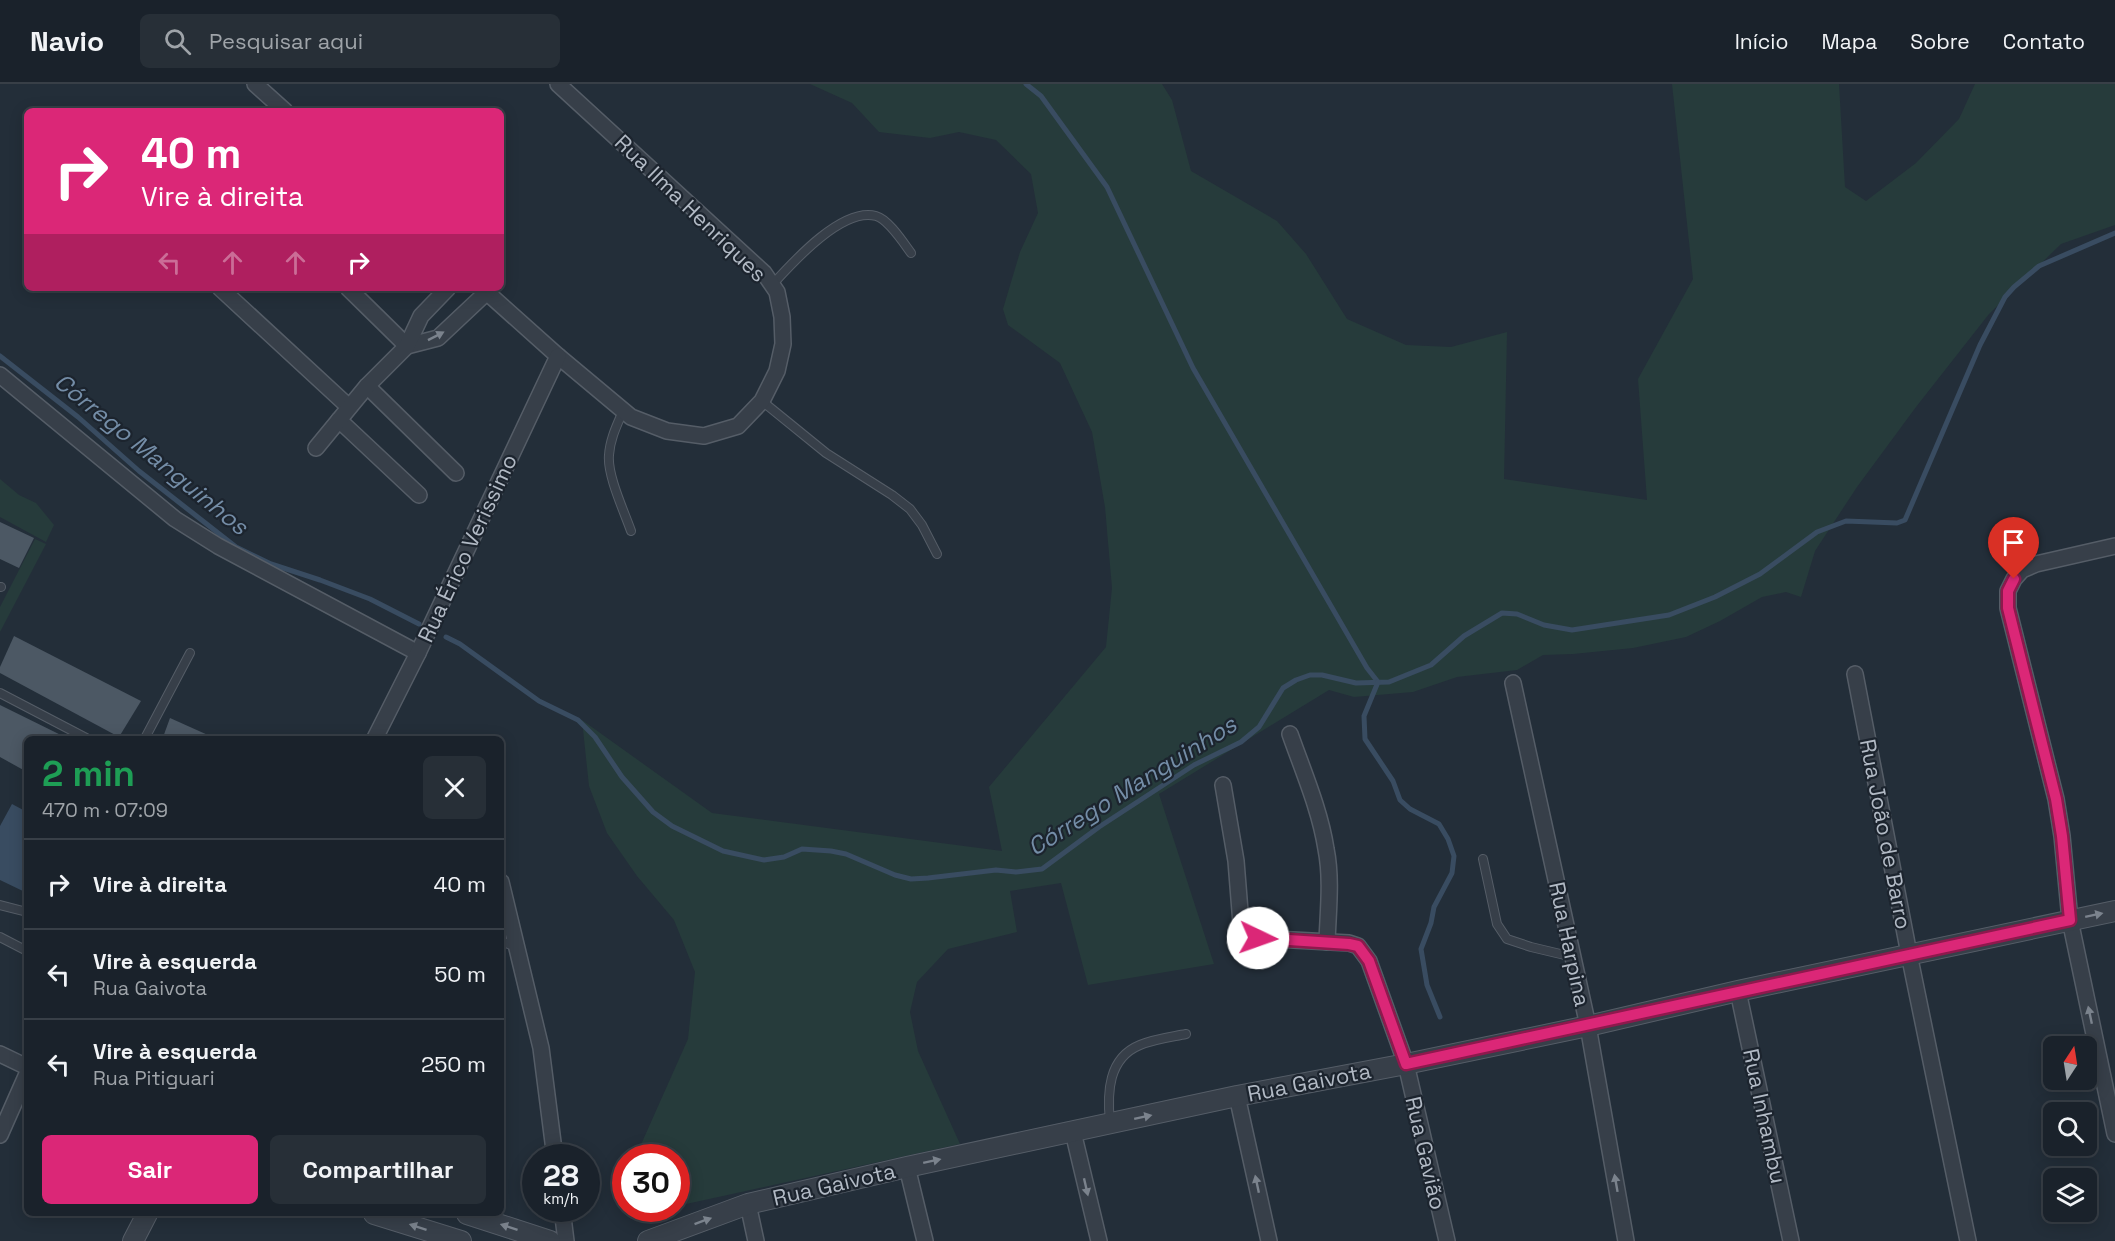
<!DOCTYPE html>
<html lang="pt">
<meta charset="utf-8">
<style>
:root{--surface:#1a222b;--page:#272f37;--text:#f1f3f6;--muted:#9fa4a9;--line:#383f47;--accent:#db2777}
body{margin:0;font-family:"Space Grotesk",sans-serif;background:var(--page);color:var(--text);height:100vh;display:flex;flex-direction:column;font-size:22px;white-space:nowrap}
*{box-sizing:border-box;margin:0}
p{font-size:20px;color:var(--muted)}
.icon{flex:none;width:33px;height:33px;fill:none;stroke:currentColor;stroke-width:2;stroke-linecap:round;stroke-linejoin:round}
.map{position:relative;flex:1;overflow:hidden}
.side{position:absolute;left:24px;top:652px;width:480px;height:480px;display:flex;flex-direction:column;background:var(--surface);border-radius:9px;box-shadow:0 3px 15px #0003,0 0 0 2px var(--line)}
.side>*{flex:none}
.top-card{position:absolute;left:24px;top:24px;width:480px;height:183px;border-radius:9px;box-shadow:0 3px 15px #0003,0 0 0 2px var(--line);background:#db2777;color:#fff;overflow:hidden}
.needle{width:39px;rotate:12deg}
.tools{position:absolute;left:2043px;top:952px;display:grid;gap:12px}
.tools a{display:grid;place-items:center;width:54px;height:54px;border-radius:9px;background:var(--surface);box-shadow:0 3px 15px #0003,0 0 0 2px var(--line);font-size:30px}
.speed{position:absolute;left:522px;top:1060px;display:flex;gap:12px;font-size:30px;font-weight:700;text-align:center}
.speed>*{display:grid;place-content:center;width:78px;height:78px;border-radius:50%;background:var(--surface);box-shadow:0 3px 15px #0003,0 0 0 2px var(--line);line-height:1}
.speed small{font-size:15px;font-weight:400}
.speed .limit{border:9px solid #d22;background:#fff;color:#111}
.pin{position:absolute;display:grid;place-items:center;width:51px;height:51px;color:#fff;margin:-62px -26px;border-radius:50% 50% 50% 0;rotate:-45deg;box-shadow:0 0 6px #0007}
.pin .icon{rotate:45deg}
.me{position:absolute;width:66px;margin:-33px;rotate:93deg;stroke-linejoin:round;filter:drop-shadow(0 0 4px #0008)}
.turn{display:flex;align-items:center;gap:21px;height:126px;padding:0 18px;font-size:27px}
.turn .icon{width:78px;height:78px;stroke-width:2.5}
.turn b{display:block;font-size:42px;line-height:51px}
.lanes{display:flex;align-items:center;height:57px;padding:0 18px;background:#0003;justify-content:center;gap:30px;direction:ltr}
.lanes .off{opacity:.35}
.round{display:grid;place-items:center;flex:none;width:63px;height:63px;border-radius:9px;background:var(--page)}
.headline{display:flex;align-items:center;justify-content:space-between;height:102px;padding:0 18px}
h1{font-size:36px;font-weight:700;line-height:45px;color:#1e9e55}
.primary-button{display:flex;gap:12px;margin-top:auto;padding:12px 18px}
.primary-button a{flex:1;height:69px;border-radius:9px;background:var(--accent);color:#fff;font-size:24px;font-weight:700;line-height:69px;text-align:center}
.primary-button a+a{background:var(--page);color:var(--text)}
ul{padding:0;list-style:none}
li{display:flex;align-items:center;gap:18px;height:90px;padding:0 18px;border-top:2px solid var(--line)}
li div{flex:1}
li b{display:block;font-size:22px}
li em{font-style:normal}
header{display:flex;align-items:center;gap:36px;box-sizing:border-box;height:84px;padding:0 30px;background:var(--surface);border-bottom:2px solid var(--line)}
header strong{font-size:28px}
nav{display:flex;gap:33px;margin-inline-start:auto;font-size:21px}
.search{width:420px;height:54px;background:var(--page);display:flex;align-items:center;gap:15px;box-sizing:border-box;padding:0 21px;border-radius:9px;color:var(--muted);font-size:22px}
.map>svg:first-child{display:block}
</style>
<header>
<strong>Navio</strong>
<div class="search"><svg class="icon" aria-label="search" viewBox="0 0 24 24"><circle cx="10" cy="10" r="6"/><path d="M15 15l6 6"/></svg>Pesquisar aqui</div>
<nav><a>Início</a><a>Mapa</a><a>Sobre</a><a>Contato</a></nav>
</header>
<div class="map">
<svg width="2115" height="1157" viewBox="0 0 2115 1157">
<rect width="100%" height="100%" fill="#232e39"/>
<!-- green -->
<g fill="#263b3b">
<polygon points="810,0 1162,0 1172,16 1191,87 1277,137 1306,170 1347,235 1406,261 1451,263 1507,248 1504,395 1647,416 1638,295 1693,195 1672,0 1839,0 1845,103 1866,117 1916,79 1959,35 1975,0 2115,0 2115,141 2061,160 1989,230 1916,323 1857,403 1815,467 1801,513 1786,508 1762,513 1720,537 1686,553 1633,564 1573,570 1543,571 1517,586 1457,593 1413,608 1354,613 1329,606 1159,710 1214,880 1088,901 1061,799 1010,807 1017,848 948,865 917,898 910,928 918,967 960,1060 677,1122 676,1074 635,1074 688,955 695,888 674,836 637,792 607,749 589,702 582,636 712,729 1002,767 989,703 1106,563 1112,504 1105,423 1092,348 1060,279 1008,241 1003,225 1020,168 1038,129 1031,90 996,56 959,48 930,54 879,48 852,19"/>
<polygon points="0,395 19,411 36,419 54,441 46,458 0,433"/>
<polygon points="35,455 46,460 0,548 0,523"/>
</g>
<!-- water -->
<polygon fill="#394c61" points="12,720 27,728 27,809 0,796 0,742"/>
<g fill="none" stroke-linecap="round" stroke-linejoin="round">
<!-- stream -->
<g stroke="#394c61" stroke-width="5">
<polyline points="1026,0 1041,12 1107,103 1193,284 1367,584 1378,598"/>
<polyline points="0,272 78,333 139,387 236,463 271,480 320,496 370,515 419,540"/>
<polyline points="446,553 460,560 539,617 578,636 595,653 622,693 653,728 672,742 723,767 764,776 784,773 802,765 831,767 846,770 895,791 911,795 928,794 996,786 1016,788 1042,785 1099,743 1194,681 1241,658 1259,643 1283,604 1296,596 1310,591 1322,591 1356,599 1389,598 1431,581 1464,552 1502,529 1517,530 1544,541 1572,546 1669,531 1715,513 1760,490 1817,448 1846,437 1897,439 1905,436 1980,261 2005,213 2014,203 2039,182 2115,149"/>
<polyline points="1378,598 1364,632 1365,655 1393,697 1400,716 1410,725 1439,740 1448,755 1454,772 1452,789 1434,823 1431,839 1421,865 1427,901 1440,933"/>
</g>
</g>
<!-- building -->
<g fill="#4c5864">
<polygon points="0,438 34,454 19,484 0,475"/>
<polygon points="14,552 141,617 119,653 0,589 0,583"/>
<polygon points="0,621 71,656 27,656 27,688 0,673"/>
<polygon points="170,634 219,656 162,656"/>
</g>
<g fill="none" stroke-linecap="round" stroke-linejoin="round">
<!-- service casing -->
<g stroke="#555d67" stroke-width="10">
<g id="service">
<path d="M 772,201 C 793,178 842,123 876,132 C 888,135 903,158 911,169"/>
<polyline points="762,317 826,369 892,411 910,425 922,441 937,470"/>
<path d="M 623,327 C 617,341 610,355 609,371 C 607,391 624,427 631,447"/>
<polyline points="0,503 1,503"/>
<polyline points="0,609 90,656"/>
<polyline points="144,656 190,569"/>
<polyline points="1483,775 1497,840 1507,855 1531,863 1573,873"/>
<polyline points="0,821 27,828"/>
<polyline points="0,853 27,867"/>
<polyline points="501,857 516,863"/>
<path d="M 1110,1038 C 1107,1009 1108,974 1140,961 C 1154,955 1171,953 1186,950"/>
</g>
</g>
<!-- minor casing -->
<g stroke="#555d67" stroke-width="18">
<g id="minor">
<polyline points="255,0 285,27"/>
<polyline points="220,204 349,323"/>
<polyline points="348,204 407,262"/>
<polyline points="482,204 558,272 631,333 667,347 704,352 738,342 762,317 777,287 783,260 782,233 777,208 764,189 558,0"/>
<polyline points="407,262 438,254 487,208"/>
<polyline points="0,291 175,435 218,462 418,569"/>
<polyline points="367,302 456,389"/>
<polyline points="339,336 419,411"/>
<polyline points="316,364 367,302 407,262 421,232 448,204"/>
<polyline points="2115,462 2036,480 2022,486 2014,495 2008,507 2008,524 2056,715 2062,752 2070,836 2115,1050"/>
<polyline points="1855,590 1909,870 1968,1157"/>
<polyline points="1513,599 1588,942 1626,1157"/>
<path d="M 1290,650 C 1303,687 1320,726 1326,765 C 1332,795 1328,828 1327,858"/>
<polyline points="374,656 418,569 558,272"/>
<path d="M 1223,701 L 1236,777 L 1241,840 C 1245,848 1249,852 1258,854 L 1349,859 L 1358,862 L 1369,877 L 1406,980 L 1447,1157"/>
<polyline points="501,798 541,964 555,1074"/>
<polyline points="1738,907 1791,1157"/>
<polyline points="0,970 27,983"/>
<polyline points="1237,1012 1269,1157"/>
<polyline points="1073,1048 1099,1157"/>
<polyline points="0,1051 27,990"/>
<polyline points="907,1083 925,1157"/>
<polyline points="748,1120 756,1157"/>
<polyline points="562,1125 566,1157"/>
</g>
</g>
<!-- tertiary casing -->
<g stroke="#555d67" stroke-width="22">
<g id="tertiary">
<polyline points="374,1130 461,1157"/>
<polyline points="467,1130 550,1157"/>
<polyline points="133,1157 147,1130"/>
<polyline points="648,1157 748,1120 907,1083 1237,1012 1406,980 1588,942 1738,907 2115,827"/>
</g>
</g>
<!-- service -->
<use href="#service" stroke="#373f49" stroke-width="8"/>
<!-- minor -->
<use href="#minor" stroke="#373f49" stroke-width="15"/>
<!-- tertiary -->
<use href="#tertiary" stroke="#373f49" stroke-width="20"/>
</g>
<!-- one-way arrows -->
<defs><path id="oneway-solid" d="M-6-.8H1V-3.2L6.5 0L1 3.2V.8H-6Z" transform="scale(1.5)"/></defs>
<g fill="#7b838d">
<use href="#oneway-solid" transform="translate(436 252) rotate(-27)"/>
<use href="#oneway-solid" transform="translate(2094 831) rotate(-12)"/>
<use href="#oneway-solid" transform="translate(2090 931) rotate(-102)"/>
<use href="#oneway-solid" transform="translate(1143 1033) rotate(-12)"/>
<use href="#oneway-solid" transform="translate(932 1077) rotate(-12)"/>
<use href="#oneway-solid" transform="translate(1616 1099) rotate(-100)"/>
<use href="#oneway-solid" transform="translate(1257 1100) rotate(-102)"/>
<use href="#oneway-solid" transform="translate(1086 1103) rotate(77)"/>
<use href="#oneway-solid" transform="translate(703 1137) rotate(-20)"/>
<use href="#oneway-solid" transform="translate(418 1143) rotate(-162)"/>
<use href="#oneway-solid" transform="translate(509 1143) rotate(-162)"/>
</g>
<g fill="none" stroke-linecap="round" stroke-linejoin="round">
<!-- route casing -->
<g stroke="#8e194d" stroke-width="15">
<polyline id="route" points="1258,854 1349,860 1358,862 1369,877 1406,980 2070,836 2062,752 2056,715 2008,524 2008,507 2014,495"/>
</g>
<!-- route -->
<use href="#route" stroke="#db2777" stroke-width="10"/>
</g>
<g text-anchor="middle" stroke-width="4.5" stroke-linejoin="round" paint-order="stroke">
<!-- street labels -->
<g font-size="22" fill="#b2bac5" stroke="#1c242e">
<text transform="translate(691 124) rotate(44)" y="8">Rua Ilma Henriques</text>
<text transform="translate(467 464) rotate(-65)" y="8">Rua Érico Verissimo</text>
<text transform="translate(1886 750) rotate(79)" y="8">Rua João de Barro</text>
<text transform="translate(1570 860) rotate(78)" y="8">Rua Harpina</text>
<text transform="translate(1309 998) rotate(-11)" y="8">Rua Gaivota</text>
<text transform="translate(1765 1032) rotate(78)" y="8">Rua Inhambu</text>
<text transform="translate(1426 1069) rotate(77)" y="8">Rua Gavião</text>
<text transform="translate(834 1100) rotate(-13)" y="8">Rua Gaivota</text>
</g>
<!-- water labels -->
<g font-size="24" font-style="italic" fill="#748da7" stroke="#1c242e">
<text transform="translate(151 370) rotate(39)" y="8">Córrego Manguinhos</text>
<text transform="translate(1132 702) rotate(-32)" y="8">Córrego Manguinhos</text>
</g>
</g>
</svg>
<div class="tools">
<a><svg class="needle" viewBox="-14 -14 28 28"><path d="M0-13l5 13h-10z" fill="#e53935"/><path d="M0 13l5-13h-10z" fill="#9fa4a9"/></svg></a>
<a><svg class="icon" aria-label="search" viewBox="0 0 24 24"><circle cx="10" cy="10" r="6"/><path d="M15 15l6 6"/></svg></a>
<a><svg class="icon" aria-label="layers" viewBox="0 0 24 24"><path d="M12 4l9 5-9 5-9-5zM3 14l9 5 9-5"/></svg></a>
</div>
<div class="speed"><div>28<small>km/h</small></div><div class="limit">30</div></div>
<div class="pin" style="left:2014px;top:495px;background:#d93025"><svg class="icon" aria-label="arrive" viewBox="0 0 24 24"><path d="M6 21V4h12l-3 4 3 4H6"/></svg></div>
<svg class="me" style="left:1258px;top:854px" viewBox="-20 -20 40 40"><circle r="19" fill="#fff"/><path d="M0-13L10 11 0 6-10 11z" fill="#db2777"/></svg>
<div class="top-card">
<div class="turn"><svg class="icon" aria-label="right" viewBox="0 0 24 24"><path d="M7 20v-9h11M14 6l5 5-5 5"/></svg><div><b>40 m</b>Vire à direita</div></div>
<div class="lanes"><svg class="icon off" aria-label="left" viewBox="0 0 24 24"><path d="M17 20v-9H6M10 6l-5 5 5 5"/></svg><svg class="icon off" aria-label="ahead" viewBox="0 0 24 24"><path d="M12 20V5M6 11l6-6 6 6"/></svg><svg class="icon off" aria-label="ahead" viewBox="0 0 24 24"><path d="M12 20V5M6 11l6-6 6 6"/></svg><svg class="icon" aria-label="right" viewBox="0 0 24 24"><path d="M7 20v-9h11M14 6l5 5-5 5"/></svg></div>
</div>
<section class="side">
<div class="headline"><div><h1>2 min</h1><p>470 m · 07:09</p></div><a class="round"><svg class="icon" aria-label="close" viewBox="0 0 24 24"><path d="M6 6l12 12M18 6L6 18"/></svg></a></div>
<ul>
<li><svg class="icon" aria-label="right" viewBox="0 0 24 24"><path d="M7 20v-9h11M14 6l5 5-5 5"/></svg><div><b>Vire à direita</b></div><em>40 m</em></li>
<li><svg class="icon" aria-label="left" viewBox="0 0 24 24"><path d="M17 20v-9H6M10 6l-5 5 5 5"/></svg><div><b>Vire à esquerda</b><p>Rua Gaivota</p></div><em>50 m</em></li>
<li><svg class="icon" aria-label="left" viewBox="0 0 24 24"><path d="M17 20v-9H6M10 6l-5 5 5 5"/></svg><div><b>Vire à esquerda</b><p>Rua Pitiguari</p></div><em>250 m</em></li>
</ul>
<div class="primary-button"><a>Sair</a><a>Compartilhar</a></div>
</section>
</div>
